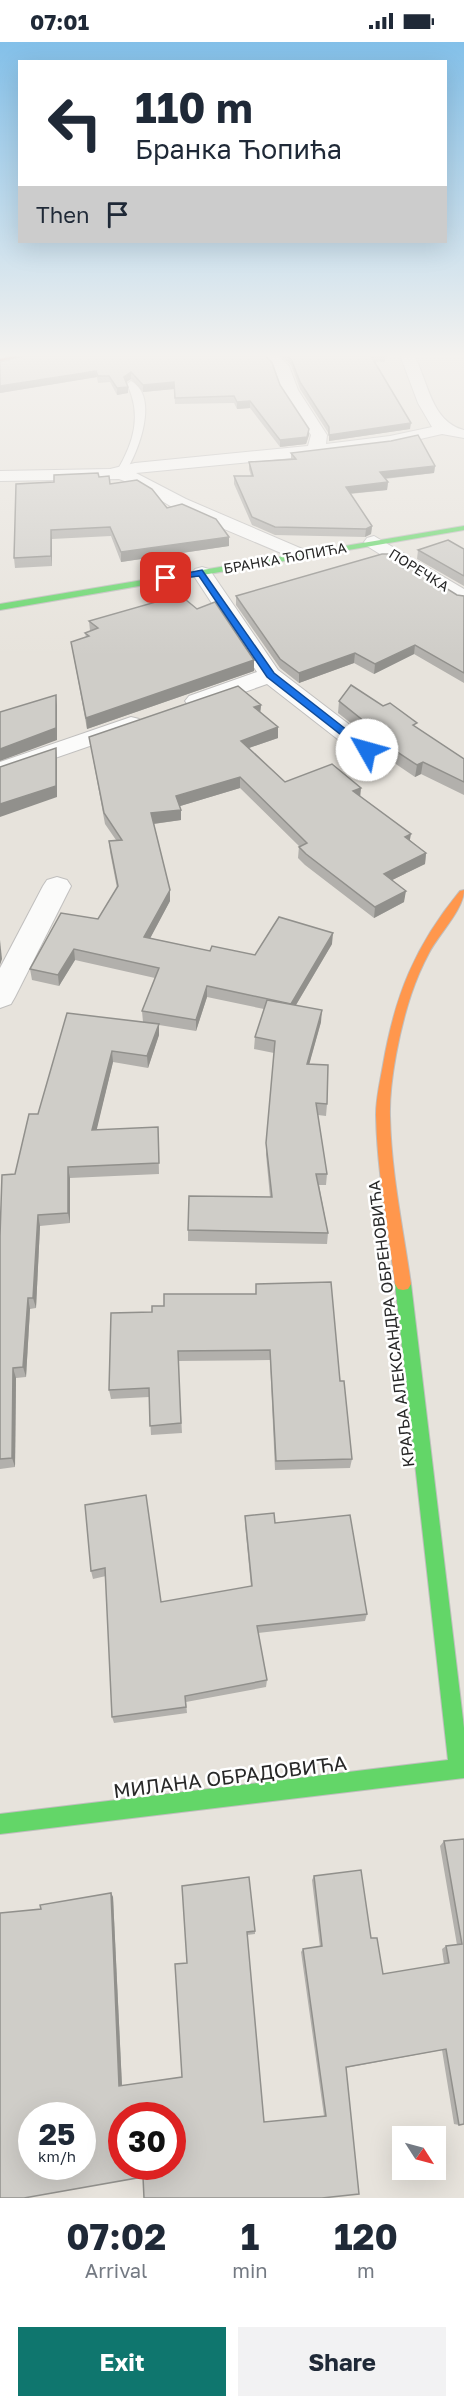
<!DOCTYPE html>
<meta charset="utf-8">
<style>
:root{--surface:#fff;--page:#f2f2f3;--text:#1f2937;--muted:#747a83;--accent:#0f766e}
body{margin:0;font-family:"Golos Text",sans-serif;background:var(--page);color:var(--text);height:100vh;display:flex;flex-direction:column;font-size:22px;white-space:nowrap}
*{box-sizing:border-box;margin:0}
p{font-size:20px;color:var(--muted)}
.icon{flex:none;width:33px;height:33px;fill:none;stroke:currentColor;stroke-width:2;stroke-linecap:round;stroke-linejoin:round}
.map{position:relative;height:2156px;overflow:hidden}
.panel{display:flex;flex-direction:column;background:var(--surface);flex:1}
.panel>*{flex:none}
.banner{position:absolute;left:18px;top:18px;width:429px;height:183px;border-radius:0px;box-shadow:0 6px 24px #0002;background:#fff;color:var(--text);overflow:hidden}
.needle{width:39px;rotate:126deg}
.fabs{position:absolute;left:392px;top:2084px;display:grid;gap:12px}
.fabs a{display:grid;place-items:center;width:54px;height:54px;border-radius:0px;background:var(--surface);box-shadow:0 6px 24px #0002;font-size:30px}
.speed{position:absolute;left:18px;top:2060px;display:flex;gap:12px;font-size:30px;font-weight:700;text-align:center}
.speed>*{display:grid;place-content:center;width:78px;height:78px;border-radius:50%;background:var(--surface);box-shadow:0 6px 24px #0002;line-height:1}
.speed small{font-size:15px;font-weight:400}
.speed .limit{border:9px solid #d22;background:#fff;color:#111}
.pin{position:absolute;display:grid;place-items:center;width:51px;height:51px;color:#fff;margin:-26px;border-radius:12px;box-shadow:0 3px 9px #0006}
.me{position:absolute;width:66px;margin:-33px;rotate:308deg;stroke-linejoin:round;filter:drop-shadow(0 0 4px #0008)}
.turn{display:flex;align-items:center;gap:21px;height:126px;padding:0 18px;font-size:27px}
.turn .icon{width:78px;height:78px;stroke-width:2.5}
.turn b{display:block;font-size:42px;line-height:51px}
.then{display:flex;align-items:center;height:57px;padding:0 18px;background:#0003;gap:12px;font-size:22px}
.eta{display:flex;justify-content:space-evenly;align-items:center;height:102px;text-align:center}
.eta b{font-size:36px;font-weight:700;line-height:42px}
.action{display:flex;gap:12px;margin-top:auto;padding:12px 18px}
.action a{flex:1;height:69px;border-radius:0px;background:var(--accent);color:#fff;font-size:24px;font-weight:700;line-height:69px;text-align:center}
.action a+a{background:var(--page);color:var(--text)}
.status{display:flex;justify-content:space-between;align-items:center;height:42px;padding:0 30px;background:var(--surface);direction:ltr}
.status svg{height:16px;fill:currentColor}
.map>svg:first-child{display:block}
</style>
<div class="status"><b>07:01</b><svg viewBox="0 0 49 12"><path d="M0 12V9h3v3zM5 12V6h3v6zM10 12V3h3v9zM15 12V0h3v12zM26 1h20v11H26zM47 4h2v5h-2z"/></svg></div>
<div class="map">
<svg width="464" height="2156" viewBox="0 0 464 2156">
<rect width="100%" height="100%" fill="#e7e3dc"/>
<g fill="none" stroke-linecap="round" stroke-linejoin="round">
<!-- lane casing -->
<g stroke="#c0bfbe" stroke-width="2">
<path id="lane" d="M 131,339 C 160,355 138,411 125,431 L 122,432 L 117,429 C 134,400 142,373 127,342 Z"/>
</g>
<!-- street casing -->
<g stroke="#c0bfbe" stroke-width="2">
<g id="street">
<path d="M 262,313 L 277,313 L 289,324 L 298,348 L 327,393 L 326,402 L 390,394 L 432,385 L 418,361 L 400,313 L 414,313 C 428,339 431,380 464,388 L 464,396 L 442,392 L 390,404 L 313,414 L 136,431 L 186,457 L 307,509 L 310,513 L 307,517 L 300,519 L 172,465 L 135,443 L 119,437 L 0,439 L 0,429 L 110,427 L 135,421 L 308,404 L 311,393 L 282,348 L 274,326 Z"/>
<polygon points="374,494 464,547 464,562 457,560 367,504 364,500 367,496"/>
<polygon points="202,525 209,527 278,628 376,703 379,708 376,713 367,715 358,713 267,642 205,664 189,664 185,659 189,654 257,630 192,531 195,527"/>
<polygon points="131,675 139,677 143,682 139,687 0,735 0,720"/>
<polygon points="57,835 67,838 71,844 15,955 11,962 0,966 0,926 43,844 47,838"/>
</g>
</g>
<!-- fast casing -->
<g stroke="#c0bfbe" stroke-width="2">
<g id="fast">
<polygon points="464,484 464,488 0,568 0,562"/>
<polygon points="403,1236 408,1237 411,1242 464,1686 464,1736 0,1792 0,1772 448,1718 395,1242 398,1237"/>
</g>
</g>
<!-- slow casing -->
<g stroke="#c0bfbe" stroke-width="2">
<path id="slow" d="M 464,848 C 464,867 439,892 429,911 C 422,924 416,938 411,953 C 400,986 389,1039 390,1074 C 391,1130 403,1186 411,1242 L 408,1247 L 403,1248 L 398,1247 L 395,1242 C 388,1186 377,1129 376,1073 C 376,1056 380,1040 383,1023 C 395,953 415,904 460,849 Z"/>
</g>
<!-- jam casing -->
<g stroke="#c0bfbe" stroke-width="2">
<polygon id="jam" points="20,313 29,313 0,321 0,317"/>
</g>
<!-- lane -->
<use href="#lane" fill="#fbfbfa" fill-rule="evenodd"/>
<!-- street -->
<use href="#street" fill="#fbfbfa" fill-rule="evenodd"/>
<!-- fast -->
<use href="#fast" fill="#63d668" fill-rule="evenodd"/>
<!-- slow -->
<use href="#slow" fill="#ff974d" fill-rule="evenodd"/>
<!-- jam -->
<use href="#jam" fill="#b3261e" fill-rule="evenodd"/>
</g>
<!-- wall -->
<g fill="#b2b0ac">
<polygon points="279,313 385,313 385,320 374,320 410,387 329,399 329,392 300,347 291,323"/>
<polygon points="0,320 280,343 309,393 306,402 280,405 250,366 237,367 234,361 175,362 174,347 143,350 131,337 126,340 128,345 128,351 117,353 110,340 98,341 97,335 0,351"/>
<polygon points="291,411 435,424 434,431 385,437 388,440 387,448 350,452 372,484 371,492 365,495 275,493 252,483 234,442 234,434 251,434 249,427 249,420 291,418"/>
<polygon points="99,435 110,442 167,466 229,495 229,504 121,520 111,494 52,497 52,524 15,526 14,516 54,440"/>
<polygon points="464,507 464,544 417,517 418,508"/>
<polygon points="394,516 457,553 464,554 464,641 414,612 374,632 354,621 299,641 280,626 236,563 236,554"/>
<polygon points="89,579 254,629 87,687 71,600 86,595 85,591 90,589"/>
<polygon points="339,659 417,686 464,717 464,753 421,732 415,735 384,714 385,708 338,671"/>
<polygon points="261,663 260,670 278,696 249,706 285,740 360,754 410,798 426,811 425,822 392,838 404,860 374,876 305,823 298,816 299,804 240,746 180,764 181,778 154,782 170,848 170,859 150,896 210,909 255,913 332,902 296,963 321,980 309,1022 327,1062 326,1074 318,1073 327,1132 326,1143 319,1143 328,1191 327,1202 188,1199 188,1188 270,1155 266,1112 274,1011 254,1007 255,995 264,967 207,955 196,989 159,983 159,993 148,1026 113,1020 96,1088 158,1085 159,1132 70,1136 70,1181 40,1184 36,1266 30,1267 26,1335 16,1336 15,1425 0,1427 0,1194 15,1132 38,1072 143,980 142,969 155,936 75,918 59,944 32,938 30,927 98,877 117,846 110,810 109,799 116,798 105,782 91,706 89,695"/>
<polygon points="256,1242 340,1339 352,1417 350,1426 275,1428 270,1318 178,1319 182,1391 151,1393 149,1355 111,1357 109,1348 152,1270 164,1264 256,1252"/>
<polygon points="85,1463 161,1560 251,1545 245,1482 245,1474 275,1481 367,1572 365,1579 258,1591 267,1638 266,1645 186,1660 187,1671 114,1681 112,1675 106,1534 93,1537 91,1529"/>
<polygon points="464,1797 459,2083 454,2082 442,2008 346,2026 359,2152 143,2135 41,1867 111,1851 113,1855 122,2044 182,2035 187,1921 182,1844 255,1889 255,1892 247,1893 264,2080 324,2074 301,1910 303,1907 320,1905 312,1838 314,1834 371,1896 383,1932 444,1922 442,1907 446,1904 457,1903 440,1804 444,1799"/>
</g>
<!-- shaded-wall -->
<g fill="#91908c">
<polygon points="96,329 97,335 0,351 0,344"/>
<polygon points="131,330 131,337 125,341 124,335"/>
<polygon points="174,340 174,347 143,350 143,343"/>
<polygon points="128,345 128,351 117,353 117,346"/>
<polygon points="250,359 250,366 237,367 237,360"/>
<polygon points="411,381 410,387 329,399 329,393"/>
<polygon points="309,387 309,393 306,402 280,405 280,398"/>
<polygon points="435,424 434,431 379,437 380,430"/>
<polygon points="388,440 387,448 345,452 346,445"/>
<polygon points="372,484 371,492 365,495 366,487"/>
<polygon points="51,488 52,497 52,524 51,514"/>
<polygon points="229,495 229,504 121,520 121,510"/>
<polygon points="415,603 414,612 374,632 375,622"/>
<polygon points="355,611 354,621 299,641 299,631"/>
<polygon points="254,618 254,629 87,687 86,676"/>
<polygon points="56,653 57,664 57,698 0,719 0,707"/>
<polygon points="261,663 260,673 254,665"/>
<polygon points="278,685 278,696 240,709 241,699"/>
<polygon points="56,706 57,717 57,755 0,775 0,762"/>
<polygon points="423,720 421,732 415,735 417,723"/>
<polygon points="240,735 240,746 177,765 176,754"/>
<polygon points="361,746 360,757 353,749"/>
<polygon points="181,768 181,778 152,782 151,771"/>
<polygon points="411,792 409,803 405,795"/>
<polygon points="426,811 425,822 382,843 384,832"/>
<polygon points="170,848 170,859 145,906 144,895"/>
<polygon points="406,849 404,860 374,876 375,865"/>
<polygon points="333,891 332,902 290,973 291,962"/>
<polygon points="0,898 2,917 0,923"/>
<polygon points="74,907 75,918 59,944 58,933"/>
<polygon points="207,944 207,955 196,989 196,978"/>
<polygon points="322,968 321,980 306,1034 307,1022"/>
<polygon points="159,982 159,993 148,1026 147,1014"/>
<polygon points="112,1009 113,1020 94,1099 92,1088"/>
<polygon points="68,1125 70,1136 70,1181 68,1171"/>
<polygon points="38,1173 40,1184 36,1266 33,1256"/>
<polygon points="28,1256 30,1267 26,1335 23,1325"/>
<polygon points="13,1326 16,1336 15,1425 12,1416"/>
<polygon points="111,1851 113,1855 122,2044 119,2044"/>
</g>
<!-- building -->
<g fill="#cfcdc8" stroke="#91908c" stroke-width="1.5" fill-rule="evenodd">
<polygon points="28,313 265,313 272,321 280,343 309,387 307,395 280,398 250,359 237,360 234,354 175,356 174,340 143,343 131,330 124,335 128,345 117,346 109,334 98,334 96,329 0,344 0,320"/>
<polygon points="286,313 385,313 386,314 371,314 411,381 329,393 329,385 300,340 291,317"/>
<polygon points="418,393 435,424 380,430 388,440 346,445 372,484 366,487 275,485 252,475 234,434 253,434 249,420 296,417 291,411 391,399"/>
<polygon points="98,431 99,435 109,434 110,442 137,438 152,447 167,466 182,462 216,477 229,495 121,510 110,485 51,488 51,514 14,516 16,442 54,440 54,433"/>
<polygon points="448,498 464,507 464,534 418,508"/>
<polygon points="382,512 391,512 394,516 396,515 457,553 464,554 464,631 415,603 375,622 355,611 299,631 280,617 236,554"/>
<polygon points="180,553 197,567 215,560 254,618 86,676 71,600 89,594 85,591 98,586 89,579"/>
<polygon points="351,643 383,664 390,661 417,681 413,683 464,717 464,740 423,720 417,723 385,702 390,700 339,659"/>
<polygon points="238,644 261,663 254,665 278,685 241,699 285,740 332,722 361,746 353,749 411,792 405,795 426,811 384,832 406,849 375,865 306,812 299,805 307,801 240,735 176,754 181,768 151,771 170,848 144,895 210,909 212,904 255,913 279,875 333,891 291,962 207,944 196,978 142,969 159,926 74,907 58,933 30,927 61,871 98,877 118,844 109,799 122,798 104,771 89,695"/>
<polygon points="56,653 56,686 0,707 0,670"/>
<polygon points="56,706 56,744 0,762 0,725"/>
<polygon points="267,958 322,968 307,1022 328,1023 327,1062 316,1061 327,1132 316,1132 328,1191 188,1188 189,1154 272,1155 266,1101 275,999 255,995"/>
<polygon points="67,971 159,982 147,1014 112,1009 92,1088 158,1085 159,1121 68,1125 68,1171 38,1173 33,1256 28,1256 23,1325 13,1326 12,1416 0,1417 0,1194 2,1133 15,1132 29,1072 38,1072"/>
<polygon points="331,1240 340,1339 344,1339 352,1417 276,1419 270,1308 178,1309 181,1381 150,1384 149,1346 109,1348 111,1271 152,1270 152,1264 164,1264 164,1252 256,1252 256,1242"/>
<polygon points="146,1453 161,1560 252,1544 245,1474 274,1471 275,1481 350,1473 367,1572 257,1584 267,1638 185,1654 186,1665 112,1675 105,1526 91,1529 85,1463"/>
<path d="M 464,1797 L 464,2082 L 459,2083 L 446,2007 L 346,2025 L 359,2152 L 322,2156 L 144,2156 L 143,2135 L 24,2156 L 0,2156 L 0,1871 L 41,1867 L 40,1863 L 111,1851 L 119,2044 L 182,2035 L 175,1922 L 187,1921 L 182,1844 L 249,1835 L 255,1889 L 247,1890 L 264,2080 L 326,2074 L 303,1907 L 322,1904 L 314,1834 L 361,1828 L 371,1896 L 377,1896 L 383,1932 L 449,1921 L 446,1904 L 462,1902 L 444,1799 ZM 32,2073 L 82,2073 L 82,2124 L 32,2124 ZM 122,2073 L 172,2073 L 172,2124 L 122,2124 Z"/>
</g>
<!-- sky -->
<linearGradient id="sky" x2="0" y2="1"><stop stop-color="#83c0e9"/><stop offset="0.51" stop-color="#f4f2ef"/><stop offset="1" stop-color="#f4f2ef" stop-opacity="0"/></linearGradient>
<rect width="464" height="614" fill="url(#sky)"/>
<!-- route -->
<polygon fill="#1a73e8" stroke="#114b97" stroke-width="1.5" points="202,528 274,631 370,706 370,710 363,710 267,635 199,534 166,538 162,536"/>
<g text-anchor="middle" stroke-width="5" stroke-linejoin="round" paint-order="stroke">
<!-- far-street labels -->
<g font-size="14" fill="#282828" stroke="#fff">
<text transform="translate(285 516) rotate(-10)" y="5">БРАНКА ЋОПИЋА</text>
<text transform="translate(419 528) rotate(32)" y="5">ПОРЕЧКА</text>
</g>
<!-- street labels -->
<g font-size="16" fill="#282828" stroke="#fff">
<text transform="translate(391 1282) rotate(-97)" y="6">КРАЉА АЛЕКСАНДРА ОБРЕНОВИЋА</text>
</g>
<!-- near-street labels -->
<g font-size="20" fill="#282828" stroke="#fff">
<text transform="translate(230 1735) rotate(-7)" y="7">МИЛАНА ОБРАДОВИЋА</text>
</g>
</g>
</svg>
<div class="fabs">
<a><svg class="needle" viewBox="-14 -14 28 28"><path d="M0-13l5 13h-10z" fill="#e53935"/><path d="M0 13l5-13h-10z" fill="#747a83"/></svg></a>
</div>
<div class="speed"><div>25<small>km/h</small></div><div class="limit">30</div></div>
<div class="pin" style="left:166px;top:536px;background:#d93025"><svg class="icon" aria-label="arrive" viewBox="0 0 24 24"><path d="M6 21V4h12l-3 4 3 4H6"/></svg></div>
<svg class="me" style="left:367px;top:708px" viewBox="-20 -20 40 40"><circle r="19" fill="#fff"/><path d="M0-13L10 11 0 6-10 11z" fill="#1a73e8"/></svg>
<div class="banner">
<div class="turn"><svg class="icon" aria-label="left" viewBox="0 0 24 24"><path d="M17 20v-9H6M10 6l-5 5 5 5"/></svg><div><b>110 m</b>Бранка Ћопића</div></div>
<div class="then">Then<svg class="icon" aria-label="arrive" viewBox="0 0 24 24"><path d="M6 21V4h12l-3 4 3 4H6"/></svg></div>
</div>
</div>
<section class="panel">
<div class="eta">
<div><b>07:02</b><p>Arrival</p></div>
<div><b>1</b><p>min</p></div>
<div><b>120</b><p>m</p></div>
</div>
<div class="action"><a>Exit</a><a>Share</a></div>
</section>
